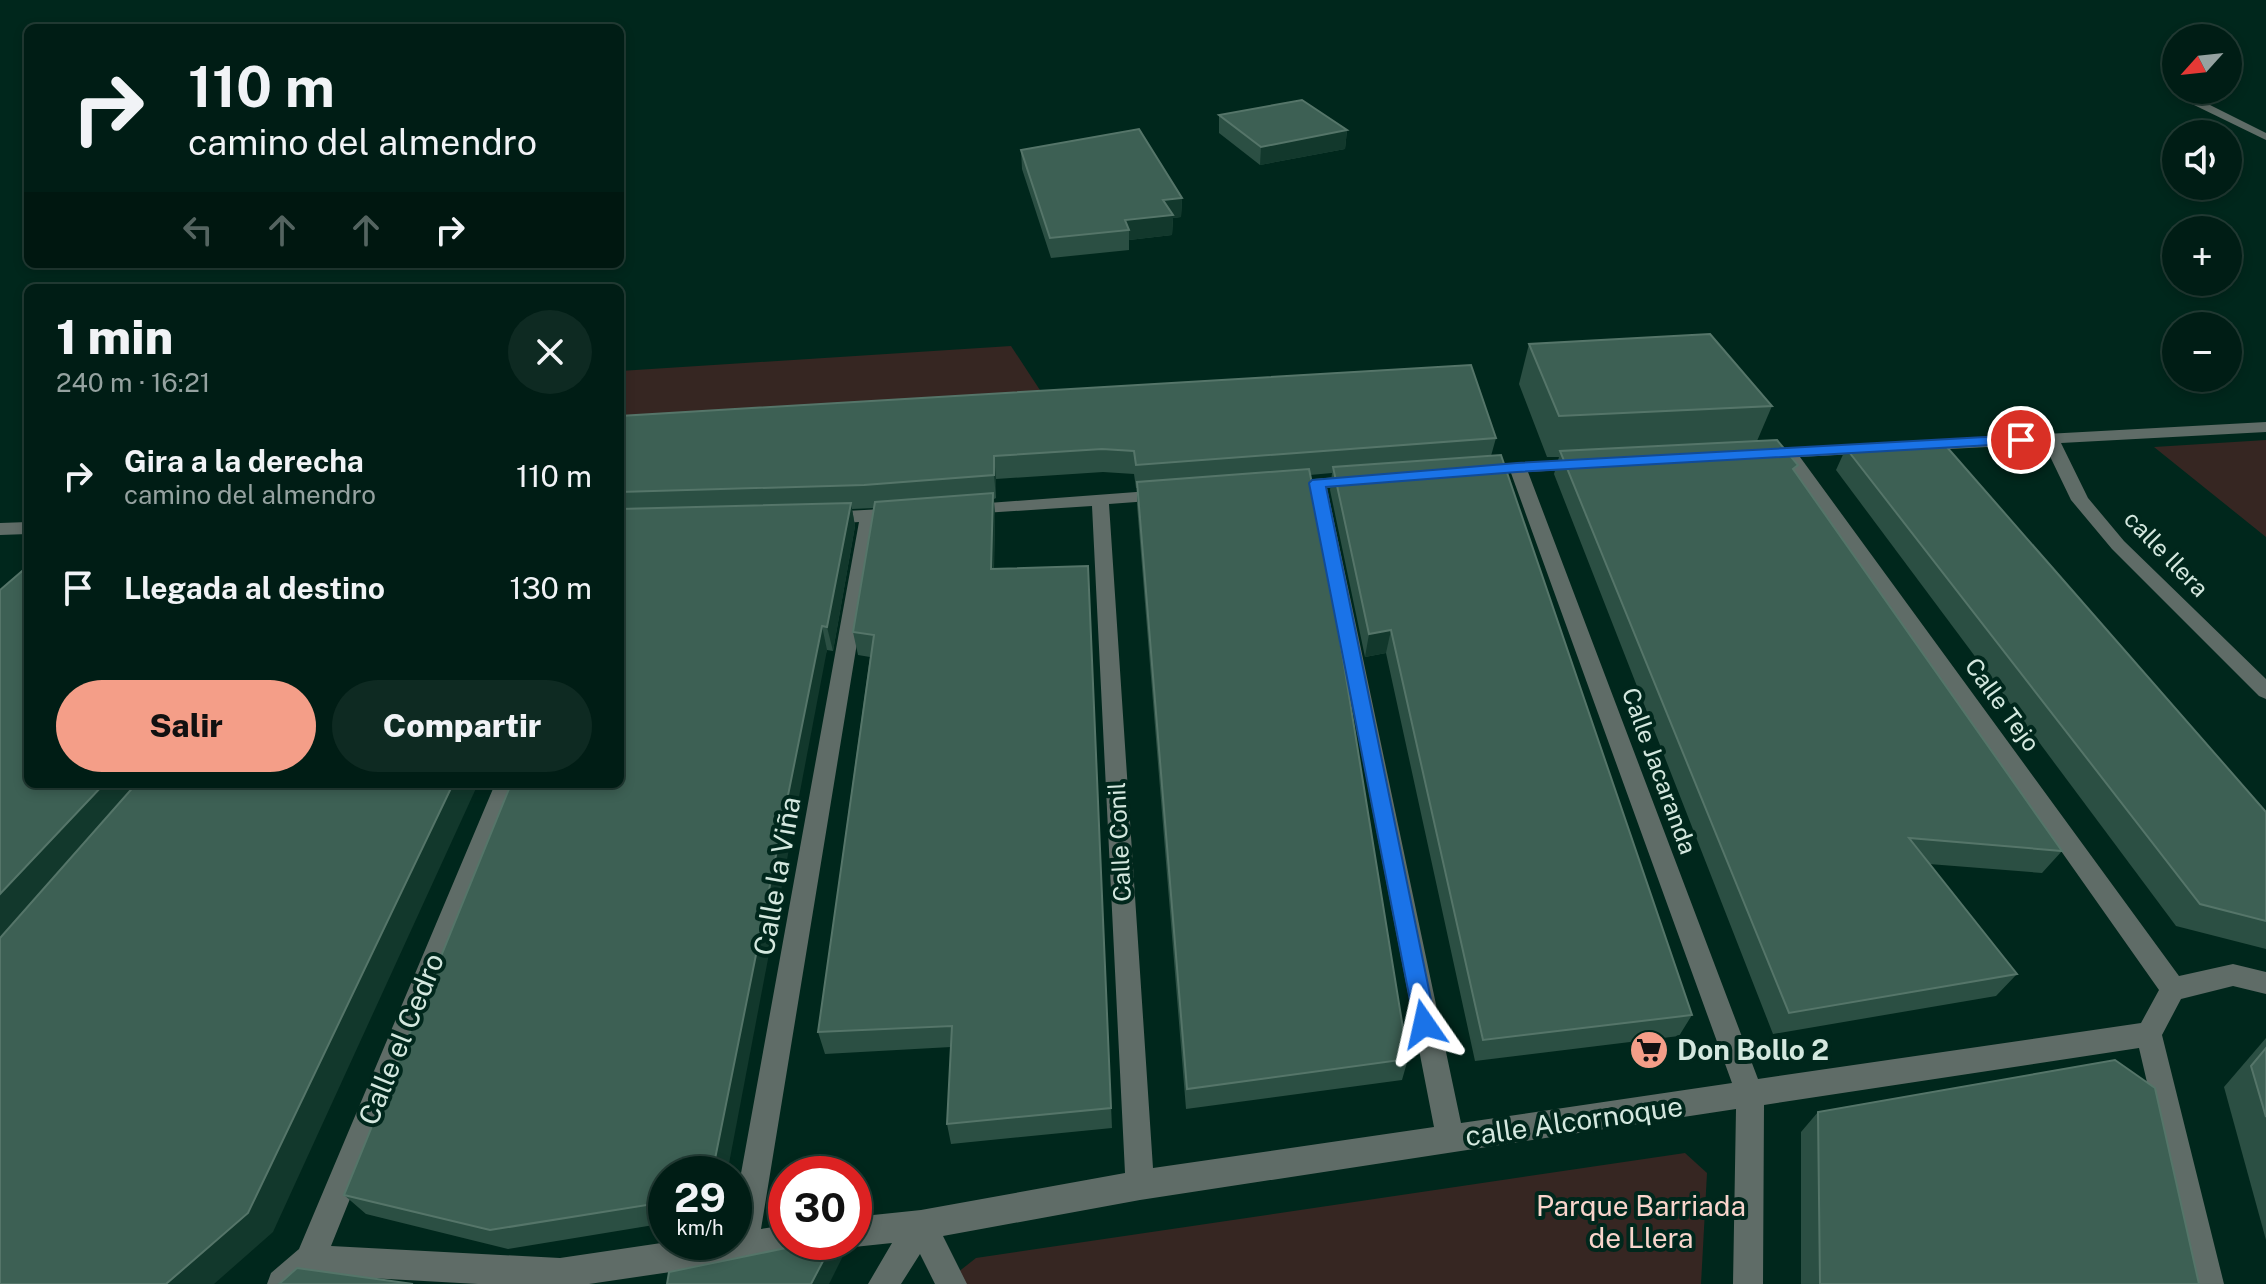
<!DOCTYPE html>
<html lang="es">
<meta charset="utf-8">
<style>
:root{--surface:#001d15;--page:#0e2a22;--text:#f1f3f6;--muted:#95a2a0;--line:#223b34;--accent:#f49e88}
body{margin:0;font-family:"Public Sans",sans-serif;background:var(--page);color:var(--text);height:100vh;display:flex;flex-direction:column;font-size:30px;white-space:nowrap}
*{box-sizing:border-box;margin:0}
p{font-size:26px;color:var(--muted)}
.icon{flex:none;width:44px;height:44px;fill:none;stroke:currentColor;stroke-width:2;stroke-linecap:round;stroke-linejoin:round}
.map{position:relative;flex:1;overflow:hidden}
.panel{position:absolute;left:24px;top:284px;width:600px;height:504px;display:flex;flex-direction:column;background:var(--surface);border-radius:12px;box-shadow:0 4px 12px #0003,0 0 0 2px var(--line)}
.panel>*{flex:none}
.hud{position:absolute;left:24px;top:24px;width:600px;height:244px;border-radius:12px;box-shadow:0 4px 12px #0003,0 0 0 2px var(--line);background:#001d15;color:var(--text);overflow:hidden}
.needle{width:52px;rotate:243deg}
.tools{position:absolute;left:2162px;top:24px;display:grid;gap:16px}
.tools a{display:grid;place-items:center;width:80px;height:80px;border-radius:50%;background:var(--surface);box-shadow:0 4px 12px #0003,0 0 0 2px var(--line);font-size:40px}
.speed{position:absolute;left:648px;top:1156px;display:flex;gap:16px;font-size:40px;font-weight:700;text-align:center}
.speed>*{display:grid;place-content:center;width:104px;height:104px;border-radius:50%;background:var(--surface);box-shadow:0 4px 12px #0003,0 0 0 2px var(--line);line-height:1}
.speed small{font-size:20px;font-weight:400}
.speed .limit{border:12px solid #d22;background:#fff;color:#111}
.pin{position:absolute;display:grid;place-items:center;width:68px;height:68px;color:#fff;margin:-34px;border:4px solid #fff;border-radius:50%;box-shadow:0 2px 8px #0007}
.me{position:absolute;width:88px;margin:-44px;rotate:349deg;stroke-linejoin:round;filter:drop-shadow(0 0 6px #0008)}
.turn{display:flex;align-items:center;gap:28px;height:168px;padding:0 32px;font-size:36px}
.turn .icon{width:104px;height:104px;stroke-width:2.5}
.turn b{display:block;font-size:56px;line-height:68px}
.lanes{display:flex;align-items:center;height:76px;padding:0 32px;background:#0003;justify-content:center;gap:40px;direction:ltr}
.lanes .off{opacity:.35}
.round{display:grid;place-items:center;flex:none;width:84px;height:84px;border-radius:42px;background:var(--page)}
.overview{display:flex;align-items:center;justify-content:space-between;height:136px;padding:0 32px}
h1{font-size:48px;font-weight:800;line-height:60px}
.button{display:flex;gap:16px;margin-top:auto;padding:16px 32px}
.button a{flex:1;height:92px;border-radius:48px;background:var(--accent);color:#111;font-size:32px;font-weight:800;line-height:92px;text-align:center}
.button a+a{background:var(--page);color:var(--text)}
ul{padding:0;list-style:none}
li{display:flex;align-items:center;gap:24px;height:112px;padding:0 32px}
li div{flex:1}
li b{display:block;font-size:30px}
li em{font-style:normal}
.map>svg:first-child{display:block}
</style>
<div class="map">
<svg width="2266" height="1284" viewBox="0 0 2266 1284">
<rect width="100%" height="100%" fill="#00271c"/>
<!-- green -->
<g fill="#362622">
<polygon points="1011,346 1053,410 620,439 620,371"/>
<polygon points="2266,440 2266,537 2154,447"/>
<polygon points="1685,1153 1707,1173 1701,1284 943,1284 976,1258"/>
</g>
<g fill="none" stroke-linecap="round" stroke-linejoin="round">
<!-- minor -->
<g fill="#5f6c67" fill-rule="evenodd">
<polygon points="2192,100 2200,100 2266,133 2266,140 2192,104"/>
<polygon points="2266,422 2266,432 2061,443 2088,498 2124,541 2266,679 2266,699 2259,696 2112,549 2071,500 2044,444 1800,457 2179,976 2233,964 2266,972 2266,994 2233,986 2181,999 2162,1035 2224,1284 2194,1284 2139,1048 1764,1105 1763,1284 1733,1284 1736,1109 1140,1200 943,1236 967,1284 935,1284 920,1254 901,1284 868,1284 892,1243 854,1247 843,1243 854,1242 854,1217 921,1210 1125,1173 1092,506 968,514 959,509 962,505 1163,490 1172,495 1163,500 1109,504 1153,1168 1434,1127 1310,489 1281,490 1278,486 1281,482 1359,475 1368,480 1359,485 1327,488 1461,1123 1732,1083 1511,473 1472,474 1469,470 1472,466 1582,459 1591,464 1582,469 1528,472 1758,1079 2141,1023 2159,990 1784,458 1756,458 1756,450"/>
<polygon points="900,508 909,514 906,518 877,521 761,1229 786,1225 786,1242 800,1242 797,1251 786,1255 589,1284 478,1284 315,1275 305,1284 267,1284 271,1273 299,1249 495,784 517,784 331,1246 560,1258 668,1242 734,1242 734,1212 859,522 828,524 819,518 828,512"/>
<polygon points="28,522 28,534 0,535 0,523"/>
</g>
</g>
<!-- wall -->
<g fill="#2b4f43">
<polygon points="1219,115 1347,130 1345,149 1260,165 1219,133"/>
<polygon points="1021,150 1182,198 1181,217 1173,218 1172,235 1129,240 1129,250 1051,258 1022,169"/>
<polygon points="1529,344 1772,406 1757,441 1795,472 2062,851 2042,873 1929,864 2017,974 1996,996 1773,1034 1554,474 1559,457 1547,457 1519,384"/>
<polygon points="620,416 1496,438 1491,456 1692,1015 1679,1036 1475,1061 1386,653 1365,657 1330,490 1332,473 1310,475 1342,652 1408,1059 1402,1080 1186,1109 1137,505 1137,488 1136,488 1134,474 1103,472 996,479 996,498 994,499 995,516 994,569 1088,566 1112,1128 951,1144 947,1124 951,1047 825,1054 818,1032 870,657 858,655 853,632 875,508 852,509 855,526 833,651 827,650 666,1174 666,1223 508,1249 366,1214 344,1195 620,784"/>
<polygon points="1846,448 2266,812 2266,949 2176,926 1836,470"/>
<polygon points="2266,1038 2266,1240 2224,1087"/>
<polygon points="1818,1112 2199,1284 1801,1284 1801,1132"/>
</g>
<!-- shaded-wall -->
<g fill="#12382c">
<polygon points="1347,130 1345,149 1260,165 1261,147"/>
<polygon points="1182,198 1181,217 1173,218 1172,235 1129,240 1129,230 1125,220 1163,200"/>
<polygon points="994,456 996,479 996,498 994,475"/>
<polygon points="993,493 995,516 993,592 991,569"/>
<polygon points="851,503 855,526 833,651 827,627"/>
<polygon points="822,626 827,650 727,1174 712,1174"/>
<polygon points="1391,630 1386,653 1365,657 1369,634"/>
<polygon points="104,784 147,784 0,946 0,894"/>
<polygon points="453,784 478,784 273,1232 214,1284 166,1284"/>
<polygon points="833,1242 837,1242 843,1256 829,1284 811,1284"/>
</g>
<!-- building -->
<g fill="#3d6054" stroke="#557569" stroke-width="2">
<polygon points="1302,100 1347,130 1261,147 1219,115"/>
<polygon points="1139,129 1182,198 1163,200 1173,215 1125,220 1129,230 1050,238 1021,150"/>
<polygon points="1710,334 1772,406 1559,416 1529,344"/>
<polygon points="1471,365 1496,438 1136,465 1134,451 1102,449 994,456 994,475 864,485 620,492 620,416"/>
<polygon points="1777,440 1798,465 1793,469 2062,851 1909,838 2017,974 1789,1013 1560,451"/>
<polygon points="1946,446 2266,812 2266,921 2200,904 1846,448"/>
<polygon points="1501,455 1692,1015 1483,1040 1391,630 1369,634 1333,467"/>
<polygon points="1309,469 1344,639 1340,640 1408,1059 1187,1089 1137,482"/>
<polygon points="993,493 991,569 1088,566 1111,1108 947,1124 952,1026 818,1032 874,635 853,632 875,502"/>
<polygon points="851,503 827,627 822,626 712,1174 666,1174 666,1202 490,1230 344,1195 511,784 620,784 620,509"/>
<polygon points="28,566 28,784 104,784 0,894 0,590"/>
<polygon points="136,784 453,784 248,1213 166,1284 0,1284 0,938"/>
<polygon points="2266,1048 2266,1117 2251,1066"/>
<polygon points="2115,1060 2155,1088 2199,1284 1820,1284 1818,1112"/>
<polygon points="815,1242 833,1242 811,1284 667,1284 669,1272"/>
<polygon points="297,1268 413,1284 279,1284"/>
</g>
<!-- route -->
<polygon fill="#1a73e8" stroke="#114b97" stroke-width="2" points="2021,435 2026,437 2026,443 1517,472 1326,487 1436,1024 1432,1031 1424,1035 1416,1031 1309,483 1312,480 1517,463"/>
<!-- icons -->
<defs>
<g id="supermarket-disc" transform="scale(2)"><circle r="9.5" fill="#f49e88" stroke="#00271c"/><path d="M-6-5.5h2.5l.6 2H6L4.5 2H-2.5L-4.4-4H-6ZM-1.5 3.2a1.3 1.3 0 1 0 .1 0ZM3 3.2a1.3 1.3 0 1 0 .1 0Z" fill="#111"/></g>
</defs>
<g fill-rule="evenodd">
<use href="#supermarket-disc" x="1649" y="1050"/>
</g>
<g text-anchor="middle" stroke-width="8" stroke-linejoin="round" paint-order="stroke">
<!-- street labels -->
<g font-size="24" fill="#d4e8df" stroke="#00271c">
<text transform="translate(2166 554) rotate(46)" y="8">calle llera</text>
<text transform="translate(2002 705) rotate(54)" y="8">Calle Tejo</text>
<text transform="translate(1659 771) rotate(70)" y="8">Calle Jacaranda</text>
<text transform="translate(1120 842) rotate(-93)" y="8">Calle Conil</text>
</g>
<!-- near-street labels -->
<g font-size="28" fill="#d4e8df" stroke="#00271c">
<text transform="translate(777 876) rotate(-80)" y="10">Calle la Viña</text>
<text transform="translate(401 1039) rotate(-68)" y="10">Calle el Cedro</text>
<text transform="translate(1574 1121) rotate(-8)" y="10">calle Alcornoque</text>
</g>
<!-- near-poi labels -->
<g font-size="28" font-weight="bold" fill="#d4e8df" stroke="#00271c" text-anchor="start">
<text x="1677" y="1060">Don Bollo 2</text>
</g>
<!-- near-park labels -->
<g font-size="28" fill="#f9d5cc" stroke="#00271c">
<text x="1641" y="1216">Parque Barriada<tspan x="1641" dy="32">de Llera</tspan></text>
</g>
</g>
</svg>
<div class="tools">
<a><svg class="needle" viewBox="-14 -14 28 28"><path d="M0-13l5 13h-10z" fill="#e53935"/><path d="M0 13l5-13h-10z" fill="#95a2a0"/></svg></a>
<a><svg class="icon" aria-label="sound" viewBox="0 0 24 24"><path d="M4 9h4l5-4v14l-5-4H4zM17 9q2 3 0 6"/></svg></a>
<a>+</a>
<a>−</a>
</div>
<div class="speed"><div>29<small>km/h</small></div><div class="limit">30</div></div>
<div class="pin" style="left:2021px;top:440px;background:#d93025"><svg class="icon" aria-label="arrive" viewBox="0 0 24 24"><path d="M6 21V4h12l-3 4 3 4H6"/></svg></div>
<svg class="me" style="left:1424px;top:1024px" viewBox="-20 -20 40 40"><path d="M0-17L14 15 0 8-14 15z" fill="#1a73e8" stroke="#fff" stroke-width="4"/></svg>
<div class="hud">
<div class="turn"><svg class="icon" aria-label="right" viewBox="0 0 24 24"><path d="M7 20v-9h11M14 6l5 5-5 5"/></svg><div><b>110 m</b>camino del almendro</div></div>
<div class="lanes"><svg class="icon off" aria-label="left" viewBox="0 0 24 24"><path d="M17 20v-9H6M10 6l-5 5 5 5"/></svg><svg class="icon off" aria-label="ahead" viewBox="0 0 24 24"><path d="M12 20V5M6 11l6-6 6 6"/></svg><svg class="icon off" aria-label="ahead" viewBox="0 0 24 24"><path d="M12 20V5M6 11l6-6 6 6"/></svg><svg class="icon" aria-label="right" viewBox="0 0 24 24"><path d="M7 20v-9h11M14 6l5 5-5 5"/></svg></div>
</div>
<section class="panel">
<div class="overview"><div><h1>1 min</h1><p>240 m · 16:21</p></div><a class="round"><svg class="icon" aria-label="close" viewBox="0 0 24 24"><path d="M6 6l12 12M18 6L6 18"/></svg></a></div>
<ul>
<li><svg class="icon" aria-label="right" viewBox="0 0 24 24"><path d="M7 20v-9h11M14 6l5 5-5 5"/></svg><div><b>Gira a la derecha</b><p>camino del almendro</p></div><em>110 m</em></li>
<li><svg class="icon" aria-label="arrive" viewBox="0 0 24 24"><path d="M6 21V4h12l-3 4 3 4H6"/></svg><div><b>Llegada al destino</b></div><em>130 m</em></li>
</ul>
<div class="button"><a>Salir</a><a>Compartir</a></div>
</section>
</div>
